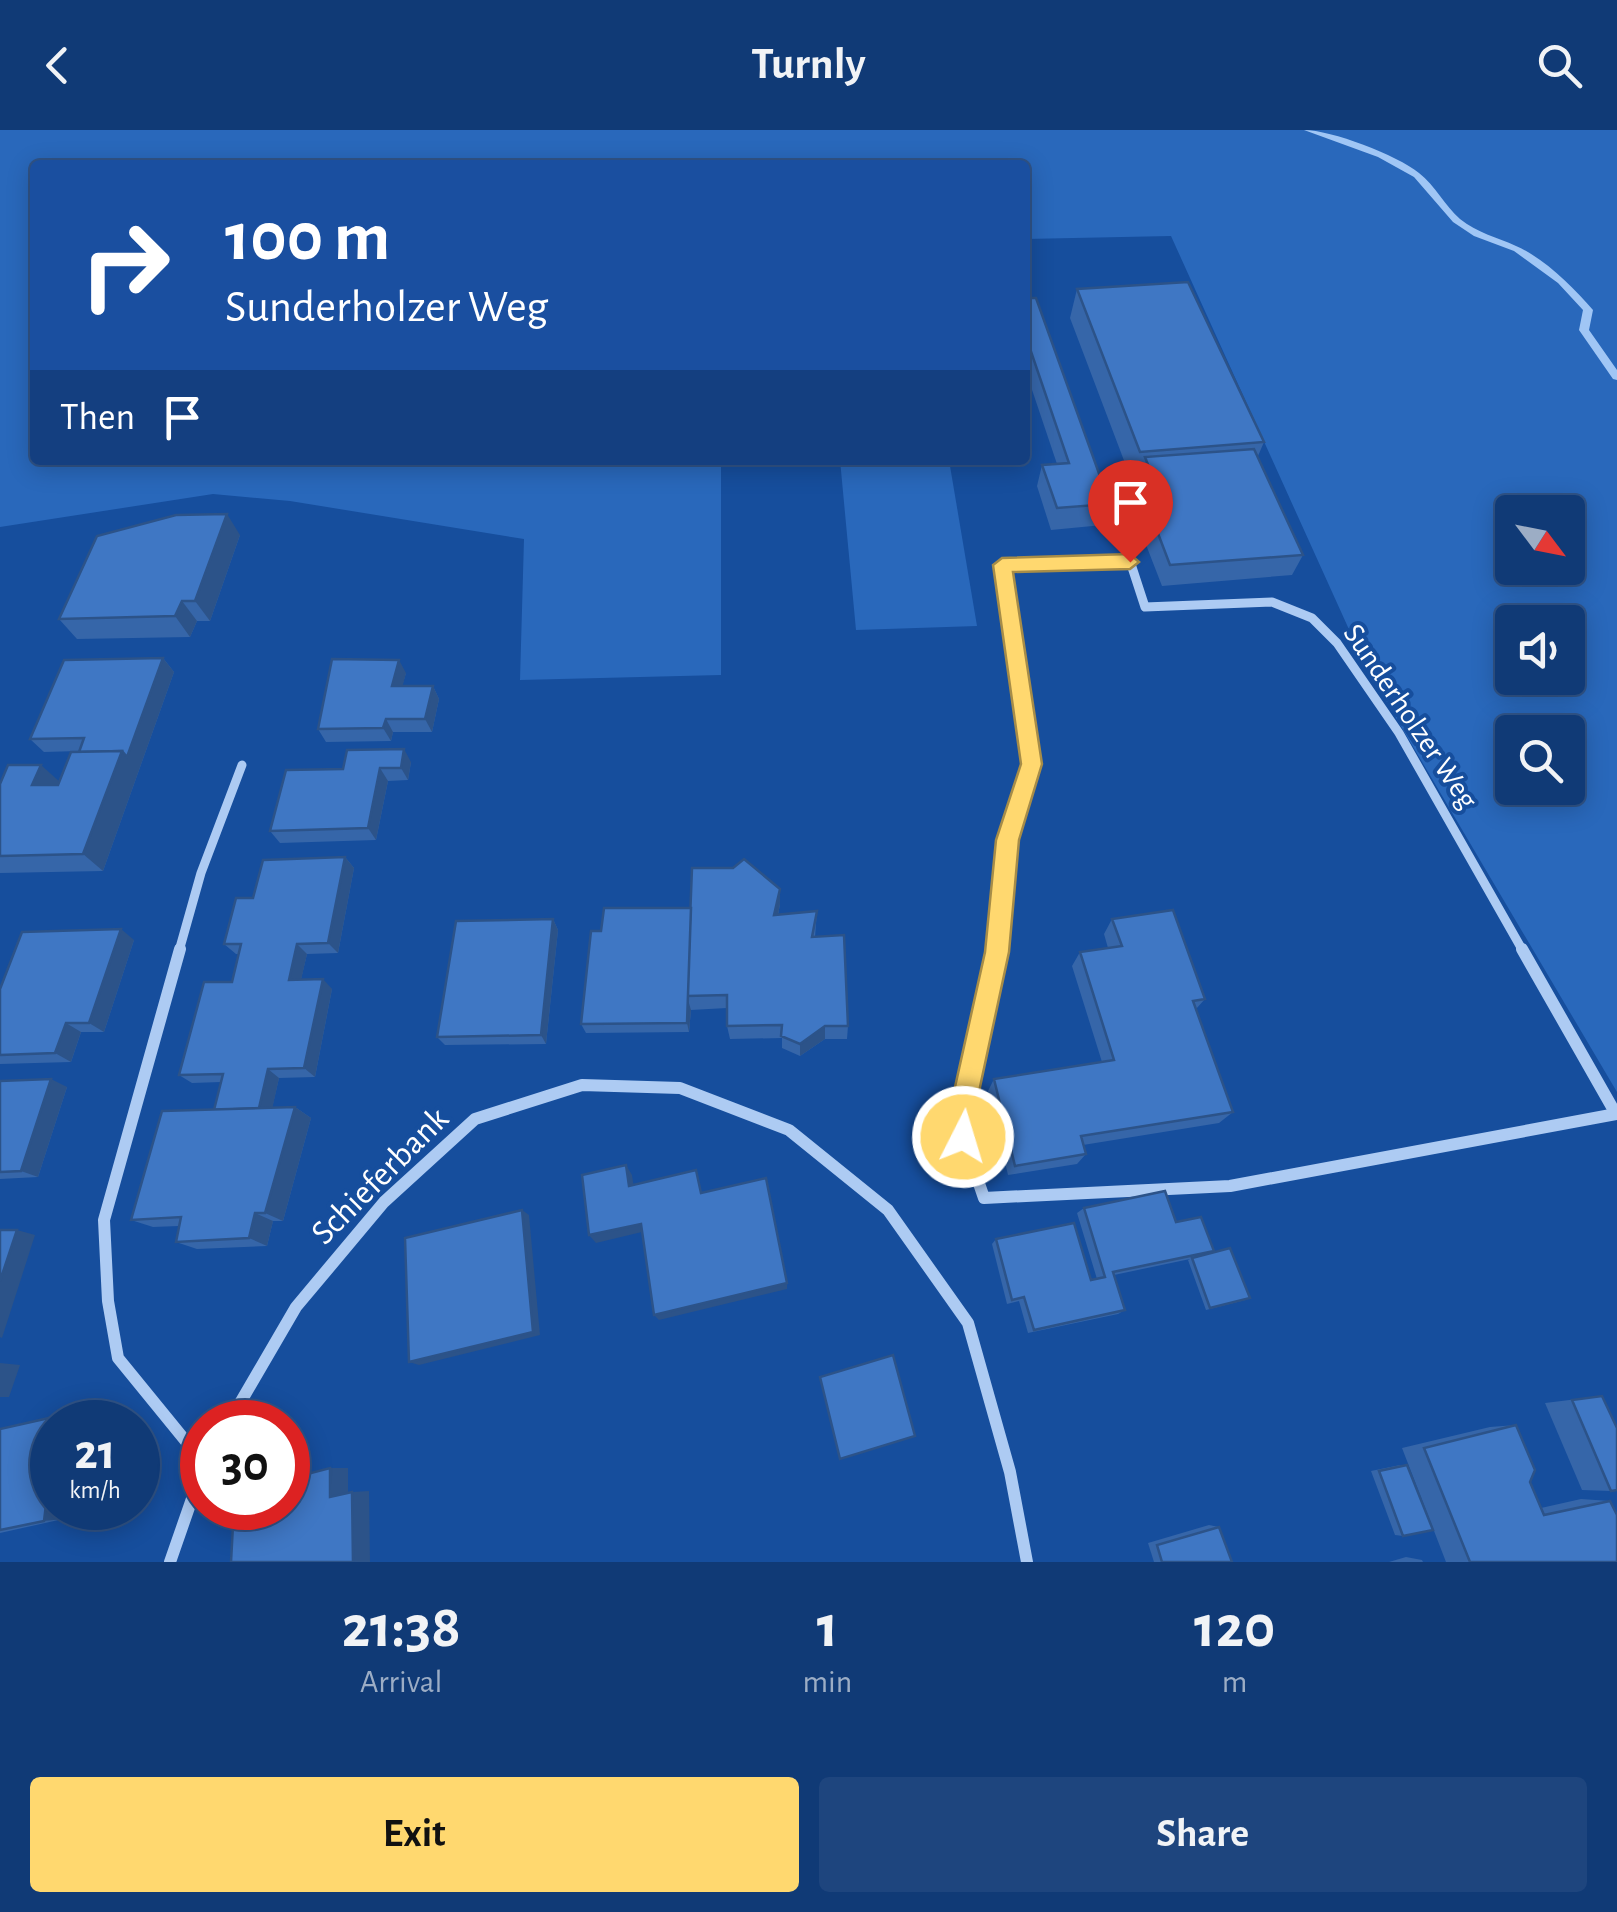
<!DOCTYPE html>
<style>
:root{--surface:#103a76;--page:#1e457e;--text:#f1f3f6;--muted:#9cadc5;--line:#305488;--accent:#ffd86f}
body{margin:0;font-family:"Alegreya Sans",sans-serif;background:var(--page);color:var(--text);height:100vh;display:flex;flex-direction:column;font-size:38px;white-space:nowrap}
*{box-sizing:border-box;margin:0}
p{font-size:32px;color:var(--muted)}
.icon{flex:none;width:55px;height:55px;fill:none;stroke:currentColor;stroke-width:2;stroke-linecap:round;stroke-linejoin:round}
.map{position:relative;height:1432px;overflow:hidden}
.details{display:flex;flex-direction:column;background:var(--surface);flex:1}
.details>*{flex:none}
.guide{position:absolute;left:30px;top:30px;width:1000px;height:305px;border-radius:10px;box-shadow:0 5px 25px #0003,0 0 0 2px var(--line);background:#1a4fa0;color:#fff;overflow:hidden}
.needle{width:65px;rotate:122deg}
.controls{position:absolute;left:1495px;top:365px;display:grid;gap:20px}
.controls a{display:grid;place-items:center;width:90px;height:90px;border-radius:10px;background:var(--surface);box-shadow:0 5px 25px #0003,0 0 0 2px var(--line);font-size:50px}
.speed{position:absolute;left:30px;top:1270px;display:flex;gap:20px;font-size:50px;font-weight:700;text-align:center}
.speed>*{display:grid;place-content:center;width:130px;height:130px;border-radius:50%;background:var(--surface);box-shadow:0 5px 25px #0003,0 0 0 2px var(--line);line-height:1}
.speed small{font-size:25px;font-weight:400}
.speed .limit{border:15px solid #d22;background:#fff;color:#111}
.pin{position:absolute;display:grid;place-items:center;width:85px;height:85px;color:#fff;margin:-102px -42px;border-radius:50% 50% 50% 0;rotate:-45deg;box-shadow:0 0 10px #0007}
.pin .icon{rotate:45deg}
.me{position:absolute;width:110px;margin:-55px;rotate:5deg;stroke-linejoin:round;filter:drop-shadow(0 0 8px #0008)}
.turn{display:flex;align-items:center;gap:35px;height:210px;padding:0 30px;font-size:45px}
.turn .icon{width:130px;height:130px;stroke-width:2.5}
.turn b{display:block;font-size:70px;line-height:85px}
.then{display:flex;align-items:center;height:95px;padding:0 30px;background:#0003;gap:20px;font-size:38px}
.eta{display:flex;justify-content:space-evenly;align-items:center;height:170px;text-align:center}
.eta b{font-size:60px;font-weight:700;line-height:70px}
.primary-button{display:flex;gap:20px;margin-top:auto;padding:20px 30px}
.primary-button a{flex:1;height:115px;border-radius:10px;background:var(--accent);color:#111;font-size:40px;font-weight:700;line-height:115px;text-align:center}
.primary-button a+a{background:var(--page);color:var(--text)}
header{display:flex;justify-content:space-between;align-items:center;height:130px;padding:0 30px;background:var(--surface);font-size:45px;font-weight:700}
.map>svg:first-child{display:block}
</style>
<header><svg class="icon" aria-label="back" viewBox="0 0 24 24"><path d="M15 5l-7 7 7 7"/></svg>Turnly<svg class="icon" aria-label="search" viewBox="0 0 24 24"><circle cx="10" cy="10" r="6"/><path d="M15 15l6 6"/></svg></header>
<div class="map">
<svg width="1617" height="1432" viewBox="0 0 1617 1432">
<rect width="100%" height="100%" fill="#164e9d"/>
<!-- green -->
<g fill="#2968bb" fill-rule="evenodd">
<path d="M 0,0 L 1617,0 L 1617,962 L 1366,537 L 1171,106 L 1025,109 L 1025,35 L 35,35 L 35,330 L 721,330 L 721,545 L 520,550 L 524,409 L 290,371 L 213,364 L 0,397 ZM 1512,382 L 1568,382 L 1568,438 L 1512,438 ZM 1512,492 L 1568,492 L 1568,548 L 1512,548 ZM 1512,602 L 1568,602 L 1568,658 L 1512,658 Z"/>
<polygon points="840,330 949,330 977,496 856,500"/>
</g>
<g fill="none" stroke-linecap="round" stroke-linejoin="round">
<!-- stream -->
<path fill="#a0c6f5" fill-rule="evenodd" d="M 1304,0 C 1331,0 1397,25 1419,43 C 1435,55 1445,76 1460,89 C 1477,103 1497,107 1516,116 C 1544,128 1573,157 1593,180 L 1589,200 L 1617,240 L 1617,250 L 1613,249 L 1579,200 L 1583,180 L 1558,153 L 1514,121 L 1474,106 L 1453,92 L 1414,47 L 1378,27 Z"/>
<!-- minor-far1 -->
<g stroke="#adcbf3" stroke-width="9">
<polyline points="179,821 201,743 242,635"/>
<polyline points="997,821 1007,710 1031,633 1003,435 1130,431 1145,477 1272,472 1312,488 1337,513 1399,603 1523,821"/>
</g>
<!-- minor -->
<g stroke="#adcbf3" stroke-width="12">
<polyline points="180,819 104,1090 108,1171 118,1228 202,1331"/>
<polyline points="997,819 968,957 963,1007 984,1068 1230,1056 1616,984"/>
<polyline points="1522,819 1616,984"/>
<polyline points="229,1292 296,1177 384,1072 475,989 582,955 680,958 789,1000 888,1080 968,1193 1010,1342 1027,1432"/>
<polyline points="170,1432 202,1340"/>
</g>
</g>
<!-- wall -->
<g fill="#3666a9">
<polygon points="1077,159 1264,312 1258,326 1303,425 1292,445 1162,456 1143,407 1152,385 1138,349 1131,349 1070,188"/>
<polygon points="1025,168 1110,374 1103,395 1051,400 1037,356 1042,335 1057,334 1025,239"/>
<polygon points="240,405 210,491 197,491 190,507 77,509 59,489"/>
<polygon points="163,528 174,542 103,741 0,743 0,654 60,652 79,621 44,622 30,609"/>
<polygon points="406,543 402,556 433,556 439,569 432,602 393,602 391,611 326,612 318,599"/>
<polygon points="411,632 408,650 388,651 376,710 280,713 270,701 343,639"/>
<polygon points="345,727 354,738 338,823 307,824 301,849 332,859 315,947 279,948 272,978 295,977 311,988 283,1091 273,1091 267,1116 197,1119 176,1112 179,1096 153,1097 131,1090 214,980 221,952 192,953 179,945 232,852 238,824 236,824 224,814 253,768"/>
<polygon points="780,759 780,774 778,785 817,781 815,807 848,896 847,909 825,909 800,926 782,918 782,908 730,909 727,896 727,878 691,880 689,902 586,903 581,894 601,801 691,778"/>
<polygon points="553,789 558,800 546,914 445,915 437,907"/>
<polygon points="1112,789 1205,869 1196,879 1233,982 1219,993 1083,1015 1086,1024 1077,1034 1008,1045 988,961 994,949 1102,932 1072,836 1080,822 1108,818 1104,804"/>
<polygon points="134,810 104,902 81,902 71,932 0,934 0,859"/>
<polygon points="0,951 67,957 38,1047 0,1049"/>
<polygon points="1084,1078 1176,1092 1214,1121 1245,1170 1206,1180 1188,1130 1190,1129 1114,1145 1125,1180 1118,1184 1028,1203 1019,1171 1007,1174 992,1114 996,1109 1091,1150 1097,1149 1077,1083"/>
<polygon points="1602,1266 1611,1361 1582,1360 1545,1273"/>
<polygon points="76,1287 63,1389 0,1403 0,1299"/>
<polygon points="1516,1295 1530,1352 1541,1378 1581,1369 1610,1371 1617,1432 1446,1432 1402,1318 1490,1297"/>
<polygon points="1400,1335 1407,1335 1403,1406 1395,1405 1371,1341"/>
<polygon points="1209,1395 1219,1397 1232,1432 1154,1432 1148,1413"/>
<polygon points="1406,1427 1422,1430 1423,1432 1389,1432"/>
</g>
<!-- shaded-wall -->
<g fill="#2c5389">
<polygon points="227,384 240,405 210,491 195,471"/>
<polygon points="182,471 197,491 190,507 175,486"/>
<polygon points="163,528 174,542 103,741 83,724 122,621"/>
<polygon points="399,530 406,543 399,570 392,556"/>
<polygon points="433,556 439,569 432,602 425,589"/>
<polygon points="386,589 393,602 391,611 383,598"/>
<polygon points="404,619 411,632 408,650 401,638"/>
<polygon points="41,635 61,653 52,673 32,655"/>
<polygon points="380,638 388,651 376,710 368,698"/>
<polygon points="345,727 354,738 338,823 328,813"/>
<polygon points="780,759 780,774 775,801 774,785"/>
<polygon points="553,789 558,800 546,914 541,905"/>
<polygon points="121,799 134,810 104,902 89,893"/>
<polygon points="297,814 307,824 299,859 289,850"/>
<polygon points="323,849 332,859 315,947 304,938"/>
<polygon points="688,870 691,880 689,902 687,893"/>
<polygon points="66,893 81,902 71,932 55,923"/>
<polygon points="825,896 825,909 800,926 800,914"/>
<polygon points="268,939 279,948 270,989 258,982"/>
<polygon points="51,949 67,957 38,1047 21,1041"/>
<polygon points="295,977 311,988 283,1091 265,1083"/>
<polygon points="626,1035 632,1045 635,1065 629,1056"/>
<polygon points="522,1080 529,1085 540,1205 419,1235 409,1232"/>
<polygon points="255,1083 273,1091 267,1116 249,1108"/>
<polygon points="641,1094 646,1101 596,1113 589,1105"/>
<polygon points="17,1100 35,1105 2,1208 0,1207 0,1151"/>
<polygon points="787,1153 787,1159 659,1190 654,1185"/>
<polygon points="0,1233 20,1235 9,1267 0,1267"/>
<polygon points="58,1286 76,1287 76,1292 57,1292"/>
<polygon points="52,1326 52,1378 65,1378 63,1389 44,1391"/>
<polygon points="330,1338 348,1338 348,1366 330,1367"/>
<polygon points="369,1361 370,1432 353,1432 352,1362"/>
</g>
<!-- building -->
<g fill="#3f77c4" stroke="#2c5389" stroke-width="2.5">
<polygon points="1188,152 1264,312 1140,322 1077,159"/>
<polygon points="1025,168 1036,168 1110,374 1057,378 1042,335 1069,333 1025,204"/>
<polygon points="1254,319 1303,425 1170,435 1151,385 1167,384 1145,327"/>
<polygon points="227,384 195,471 182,471 175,486 59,489 97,406 176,385"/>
<polygon points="163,528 127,627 122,621 79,622 84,608 30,609 64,530"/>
<polygon points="332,529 399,530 392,556 433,556 425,589 386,589 383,598 318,599"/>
<polygon points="404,619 401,638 380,638 368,698 270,701 286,640 343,639 347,620"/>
<polygon points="122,621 83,724 0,726 0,654 8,635 41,635 32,655 58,655 71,622"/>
<polygon points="345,727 328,813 297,814 289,850 323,849 304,938 268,939 259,978 214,980 223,944 179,945 204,852 232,852 241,814 224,814 236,768 253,768 263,730"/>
<polygon points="744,729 780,759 774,785 817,781 812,807 844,805 848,896 825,896 800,914 781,906 782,895 727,896 727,865 687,866 692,738 733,738"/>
<polygon points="604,778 691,778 687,893 581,894 591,801 601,801"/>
<polygon points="1173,780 1205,869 1193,871 1233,982 1081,1006 1086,1024 1015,1036 994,949 1114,930 1080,822 1122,816 1112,789"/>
<polygon points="553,789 541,905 437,907 456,791"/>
<polygon points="121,799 89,893 66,893 55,923 0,925 0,859 22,802"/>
<polygon points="51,949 21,1041 0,1042 0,951"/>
<polygon points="295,977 265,1083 255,1083 249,1108 176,1112 181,1087 131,1090 162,981"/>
<polygon points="626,1035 629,1056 696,1040 701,1063 766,1048 787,1153 654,1185 641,1094 589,1105 582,1045"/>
<polygon points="1165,1061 1176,1092 1201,1087 1214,1121 1113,1142 1125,1180 1034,1200 1024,1167 1012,1170 996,1109 1074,1093 1091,1150 1105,1147 1084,1078"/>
<polygon points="522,1080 533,1202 409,1232 405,1108"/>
<polygon points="0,1100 17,1100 0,1151"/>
<polygon points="1230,1118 1250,1168 1210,1178 1192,1128"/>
<polygon points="893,1225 915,1306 840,1329 820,1247"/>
<polygon points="1602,1266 1617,1298 1617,1360 1611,1361 1572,1270"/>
<polygon points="58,1286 57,1292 52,1292 52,1326 44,1391 0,1400 0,1299"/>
<polygon points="1516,1295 1535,1340 1530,1352 1544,1385 1610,1371 1617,1385 1617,1432 1470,1432 1424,1318"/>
<polygon points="1407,1335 1433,1400 1403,1406 1379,1341"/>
<polygon points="330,1338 330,1367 352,1362 353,1432 231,1432 233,1395 266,1386 266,1378 288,1378 288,1349"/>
<polygon points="1219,1397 1232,1432 1162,1432 1157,1415"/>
</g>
<!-- route -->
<polygon fill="#ffd86f" stroke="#a68c48" stroke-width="2.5" points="1130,424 1139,432 1130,439 1013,442 1042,634 1019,710 1009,822 980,957 973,1017 963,1020 954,1017 950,1007 955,957 985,822 996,710 1021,634 993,435 1002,428"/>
<g text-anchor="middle" stroke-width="8" stroke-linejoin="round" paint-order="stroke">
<!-- street labels -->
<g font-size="30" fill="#fff" stroke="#164e9d">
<text transform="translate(1411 586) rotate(56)" y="10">Sunderholzer Weg</text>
</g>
<!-- near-street labels -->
<g font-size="35" fill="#fff" stroke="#164e9d">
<text transform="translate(379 1045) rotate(-45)" y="12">Schieferbank</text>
</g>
</g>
</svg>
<div class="controls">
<a><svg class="needle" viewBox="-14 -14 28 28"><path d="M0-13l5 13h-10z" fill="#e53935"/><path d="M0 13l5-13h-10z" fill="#9cadc5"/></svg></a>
<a><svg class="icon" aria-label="sound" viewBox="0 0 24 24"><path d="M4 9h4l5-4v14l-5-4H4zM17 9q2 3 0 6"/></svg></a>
<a><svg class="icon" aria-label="search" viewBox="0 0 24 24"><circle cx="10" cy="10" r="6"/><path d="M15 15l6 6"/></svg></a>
</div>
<div class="speed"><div>21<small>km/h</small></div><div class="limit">30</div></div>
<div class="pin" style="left:1130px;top:432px;background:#d93025"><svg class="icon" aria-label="arrive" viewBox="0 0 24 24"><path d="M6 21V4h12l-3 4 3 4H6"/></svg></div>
<svg class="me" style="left:963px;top:1007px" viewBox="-20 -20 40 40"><circle r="17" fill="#ffd86f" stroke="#fff" stroke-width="3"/><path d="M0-11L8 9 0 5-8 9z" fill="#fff"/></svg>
<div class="guide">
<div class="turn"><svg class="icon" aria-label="right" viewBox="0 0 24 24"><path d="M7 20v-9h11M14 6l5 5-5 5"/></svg><div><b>100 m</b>Sunderholzer Weg</div></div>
<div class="then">Then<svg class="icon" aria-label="arrive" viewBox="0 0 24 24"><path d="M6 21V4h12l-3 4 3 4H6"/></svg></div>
</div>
</div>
<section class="details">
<div class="eta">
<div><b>21:38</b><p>Arrival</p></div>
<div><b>1</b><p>min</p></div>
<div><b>120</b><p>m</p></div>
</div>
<div class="primary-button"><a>Exit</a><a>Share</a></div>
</section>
